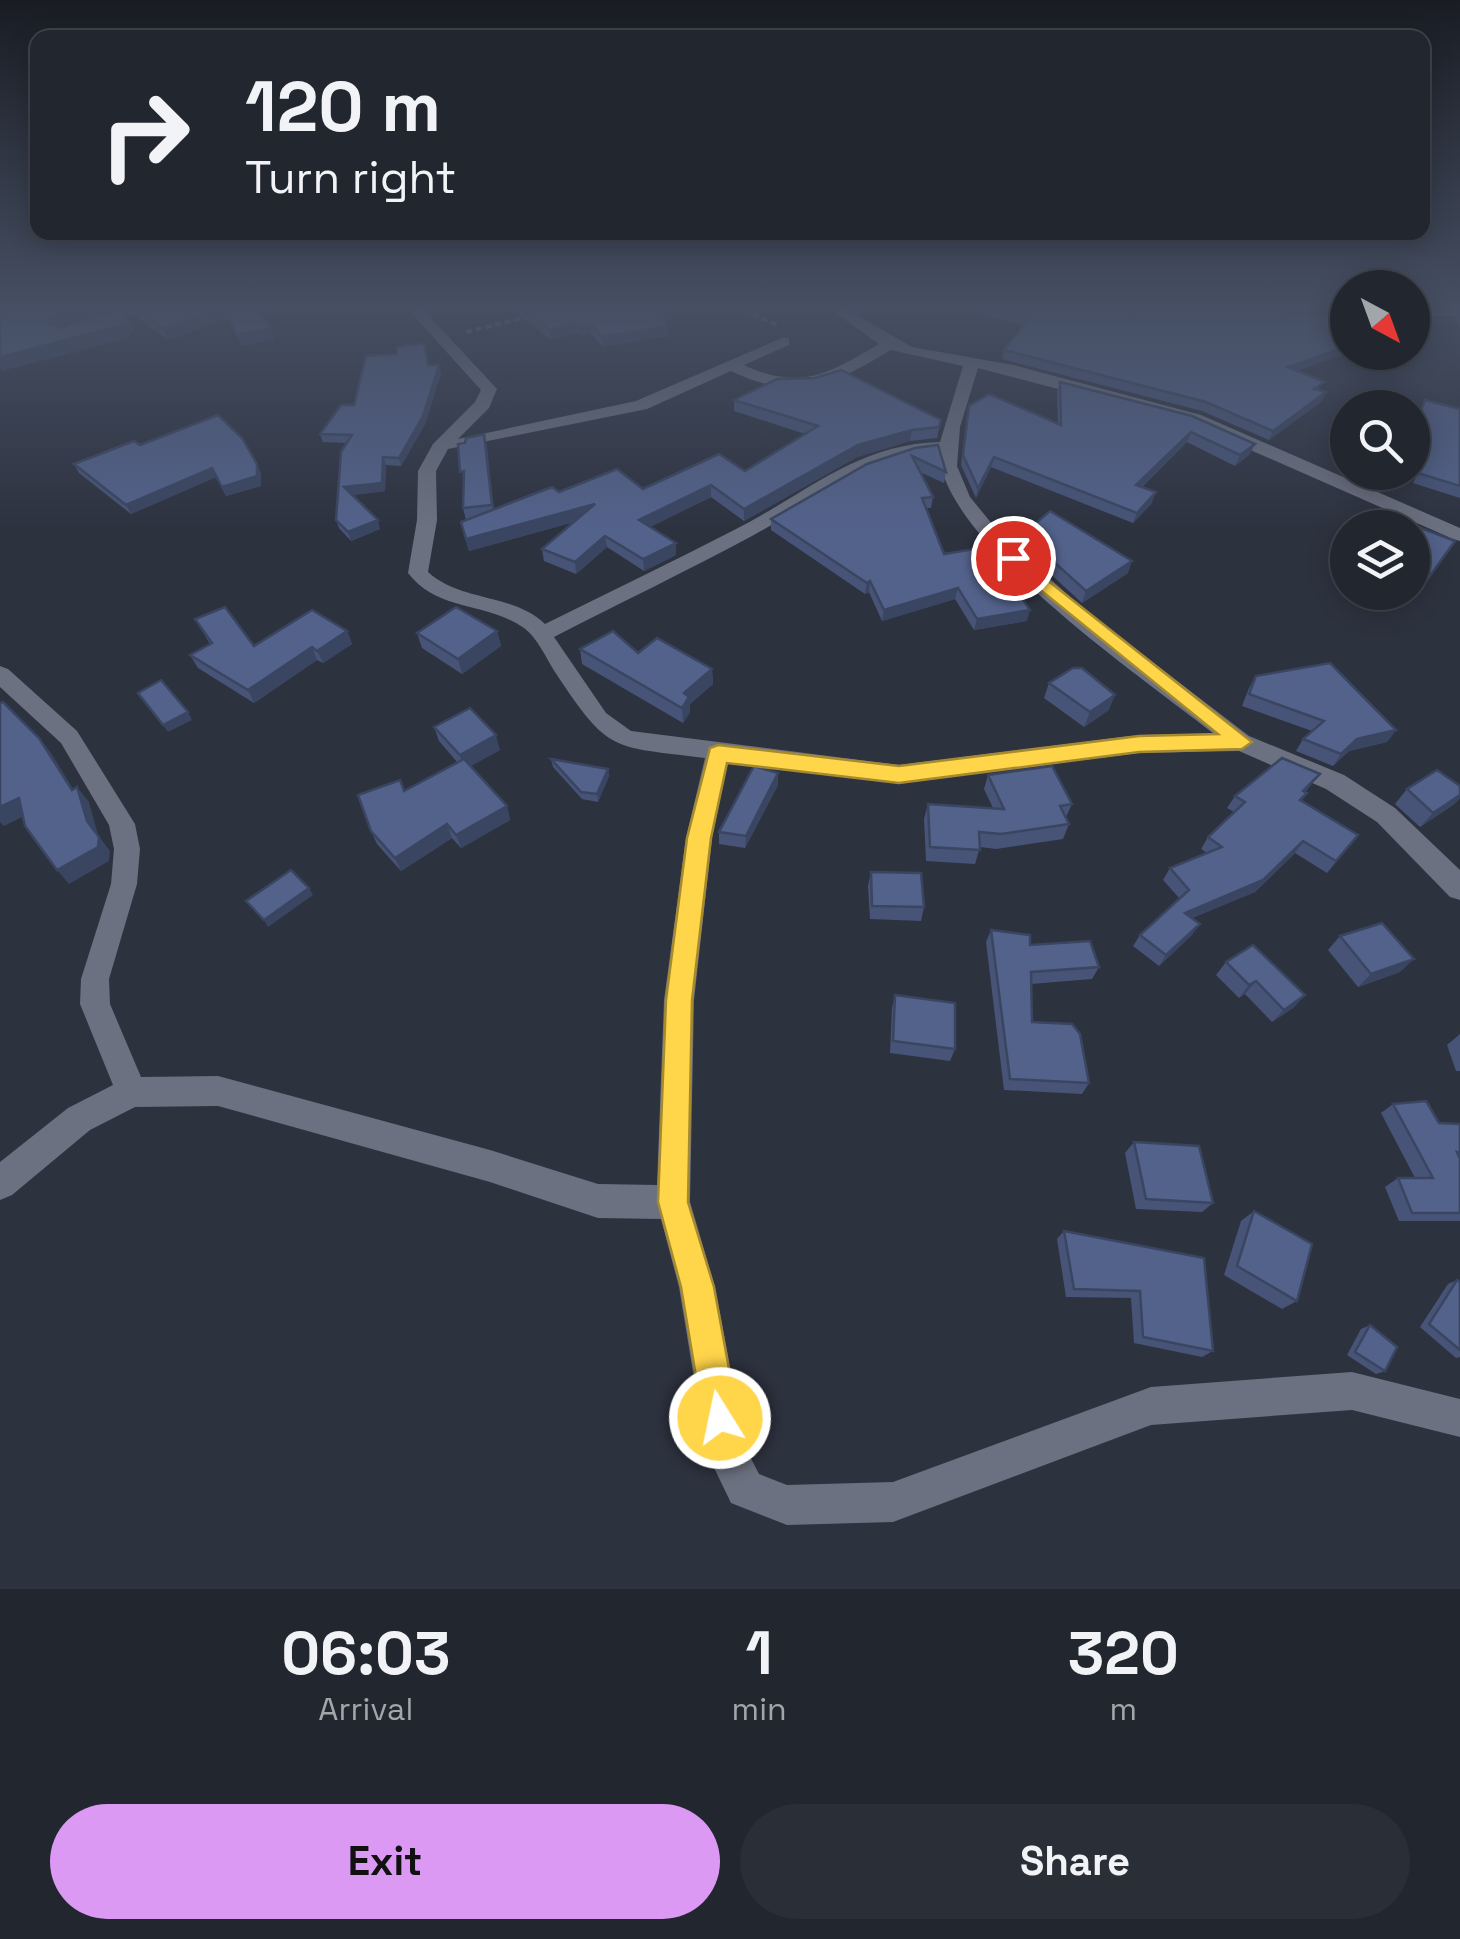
<!DOCTYPE html>
<style>
:root{--surface:#22262f;--page:#2a2e37;--text:#f1f3f6;--muted:#a2a5aa;--line:#3f434b;--accent:#dc99f4}
body{margin:0;font-family:"Space Grotesk",sans-serif;background:var(--page);color:var(--text);height:100vh;display:flex;flex-direction:column;font-size:38px;white-space:nowrap}
*{box-sizing:border-box;margin:0}
p{font-size:32px;color:var(--muted)}
.icon{flex:none;width:55px;height:55px;fill:none;stroke:currentColor;stroke-width:2;stroke-linecap:round;stroke-linejoin:round}
.map{position:relative;height:1589px;overflow:hidden}
.details{display:flex;flex-direction:column;background:var(--surface);flex:1}
.details>*{flex:none}
.top-card{position:absolute;left:30px;top:30px;width:1400px;height:210px;border-radius:20px;box-shadow:0 5px 25px #0003,0 0 0 2px var(--line);background:#22262f;color:var(--text);overflow:hidden}
.needle{width:65px;rotate:139deg}
.buttons{position:absolute;left:1330px;top:270px;display:grid;gap:20px}
.buttons a{display:grid;place-items:center;width:100px;height:100px;border-radius:50%;background:var(--surface);box-shadow:0 5px 25px #0003,0 0 0 2px var(--line);font-size:50px}
.pin{position:absolute;display:grid;place-items:center;width:85px;height:85px;color:#fff;margin:-42px;border:5px solid #fff;border-radius:50%;box-shadow:0 2px 10px #0007}
.me{position:absolute;width:110px;margin:-55px;rotate:350deg;stroke-linejoin:round;filter:drop-shadow(0 0 8px #0008)}
.turn{display:flex;align-items:center;gap:35px;height:210px;padding:0 50px;font-size:45px}
.turn .icon{width:130px;height:130px;stroke-width:2.5}
.turn b{display:block;font-size:70px;line-height:85px}
.eta{display:flex;justify-content:space-evenly;align-items:center;height:170px;text-align:center}
.eta b{font-size:60px;font-weight:700;line-height:70px}
.cta{display:flex;gap:20px;margin-top:auto;padding:20px 50px}
.cta a{flex:1;height:115px;border-radius:60px;background:var(--accent);color:#111;font-size:40px;font-weight:700;line-height:115px;text-align:center}
.cta a+a{background:var(--page);color:var(--text)}
.map>svg:first-child{display:block}
</style>
<div class="map">
<svg width="1460" height="1589" viewBox="0 0 1460 1589">
<rect width="100%" height="100%" fill="#2d323f"/>
<g fill="none" stroke-linecap="round" stroke-linejoin="round">
<!-- path -->
<g stroke="#757985" stroke-width="4" stroke-dasharray="6 4" stroke-linecap="butt">
<polyline points="734,307 778,325"/>
<polyline points="466,332 531,316"/>
</g>
<!-- minor -->
<g fill="#6b7180" fill-rule="evenodd">
<polygon points="137,307 159,307 94,328 87,324"/>
<path d="M 406,307 L 421,307 L 497,389 L 489,408 L 458,439 L 636,401 L 784,337 L 789,339 L 789,345 L 744,365 C 801,392 829,373 879,344 L 827,307 L 843,307 L 912,347 L 1013,365 L 1201,415 L 1460,528 L 1460,541 L 1453,539 L 1189,423 L 978,368 L 960,427 L 957,466 L 970,497 L 997,530 L 1082,608 L 1249,736 L 1344,775 L 1395,808 L 1460,870 L 1460,900 L 1450,897 L 1377,822 L 1326,789 L 1239,751 L 1139,753 L 899,783 L 728,761 L 712,838 L 694,1000 L 690,1202 L 715,1287 L 745,1447 L 759,1474 L 787,1485 L 893,1482 L 1151,1387 L 1352,1372 L 1460,1399 L 1460,1437 L 1352,1410 L 1151,1425 L 893,1522 L 787,1525 L 731,1503 L 706,1451 L 679,1287 L 661,1219 L 598,1218 L 490,1182 L 218,1106 L 135,1107 L 90,1130 L 12,1195 L 0,1200 L 0,1162 L 68,1108 L 113,1085 L 80,1004 L 81,979 L 111,884 L 114,849 L 109,825 L 61,743 L 0,687 L 0,666 L 8,669 L 77,731 L 135,824 L 140,849 L 137,884 L 109,979 L 110,1004 L 141,1077 L 218,1076 L 490,1150 L 598,1184 L 657,1185 L 664,1000 L 686,838 L 705,758 C 611,746 609,754 555,672 C 546,658 537,637 524,628 C 485,601 438,612 408,573 L 417,520 L 418,471 L 433,444 L 475,402 L 481,390 ZM 891,350 L 963,366 L 940,442 C 858,444 808,492 738,528 C 674,561 609,592 545,624 C 512,593 461,602 428,572 L 437,520 L 436,471 L 448,449 L 647,409 L 731,371 C 798,403 832,385 891,350 ZM 939,452 C 941,541 1146,680 1214,734 L 1139,735 L 899,765 L 631,731 L 606,713 L 554,637 C 620,603 687,571 752,536 C 814,503 866,454 939,452 Z"/>
<polygon points="1233,307 1348,308 1348,316 1240,311"/>
<rect x="1412" y="308" width="48" height="8"/>
</g>
</g>
<!-- wall -->
<g fill="#475478">
<polygon points="133,307 251,307 274,339 241,346 230,318 168,340 138,318"/>
<polygon points="510,307 661,307 667,326 668,336 603,347 591,334 579,335 578,332 551,340"/>
<polygon points="983,307 1138,313 1139,307 1216,307 1321,390 1322,401 1269,440 1202,411 1002,359 1004,350 1023,325 981,315"/>
<polygon points="1460,312 1460,328 1455,320"/>
<polygon points="428,365 441,373 425,424 401,466 386,465 385,491 353,495 380,529 351,541 339,528 336,520 347,443 323,442 320,434"/>
<polygon points="1060,382 1250,454 1235,466 1187,442 1142,487 1152,503 1133,523 991,467 976,498 961,465 967,416 1058,424 1057,392"/>
<polygon points="734,400 941,420 937,438 910,441 857,457 744,521 711,497 650,527 676,555 644,571 607,547 576,574 544,561 542,549 574,522 469,551 461,522 466,520 463,508 463,485 465,443 484,434 494,509 559,492 643,489 745,471 805,434 734,411"/>
<polygon points="1425,400 1460,409 1460,498 1413,483 1422,465 1412,461 1412,430"/>
<polygon points="140,445 261,473 261,486 226,496 216,477 131,514 79,473 74,464"/>
<polygon points="915,448 946,472 944,483 920,472 933,497 931,508 926,508 944,554 1027,621 974,630 955,599 882,621 869,592 865,594 771,530 771,519"/>
<polygon points="1412,528 1455,541 1422,588 1412,584"/>
<polygon points="1023,534 1128,573 1082,603 1020,546"/>
<polygon points="195,619 254,646 347,631 352,644 323,663 317,660 254,703 198,668 190,655 210,644"/>
<polygon points="497,631 501,646 462,674 422,648 417,633"/>
<polygon points="580,649 638,653 712,669 713,684 690,704 690,712 683,723 582,664"/>
<polygon points="1256,676 1396,730 1387,742 1349,751 1333,766 1296,751 1303,739 1312,731 1242,706 1249,688"/>
<polygon points="1049,683 1109,710 1084,727 1044,698"/>
<polygon points="434,727 500,750 470,766 507,806 510,820 461,848 452,838 401,871 377,844 371,831 404,791 457,762 439,741"/>
<polygon points="551,759 608,769 609,776 598,802 582,799 553,767"/>
<polygon points="778,773 778,785 745,848 719,844 719,832"/>
<polygon points="1320,774 1305,792 1302,801 1358,835 1327,873 1295,853 1255,892 1192,918 1192,935 1159,966 1133,946 1140,935 1180,899 1163,880 1170,868 1207,853 1201,849 1208,837 1234,812 1227,808 1235,796"/>
<polygon points="988,775 1072,804 1066,817 1069,824 1063,839 996,849 980,847 975,864 926,861 924,819 928,804 993,808 984,789"/>
<polygon points="1460,786 1460,798 1453,805 1420,827 1395,804 1407,789"/>
<polygon points="871,872 924,907 921,921 870,919 868,886"/>
<polygon points="991,930 1030,945 1099,967 1092,979 1031,984 1032,1022 1089,1083 1082,1094 1004,1090 986,942"/>
<polygon points="1340,936 1400,972 1358,987 1328,950"/>
<polygon points="1226,962 1305,995 1293,1008 1272,1022 1245,994 1239,998 1216,975"/>
<polygon points="895,995 955,1049 950,1061 890,1053 892,1008"/>
<polygon points="1460,1034 1460,1071 1456,1071 1447,1045"/>
<polygon points="1393,1104 1439,1123 1460,1124 1460,1221 1399,1221 1385,1187 1398,1178 1415,1178 1381,1113"/>
<polygon points="1134,1142 1213,1203 1202,1212 1136,1209 1125,1153"/>
<polygon points="1254,1211 1297,1301 1282,1309 1224,1275 1241,1221"/>
<polygon points="1064,1231 1213,1351 1202,1357 1134,1343 1131,1298 1066,1297 1057,1239"/>
<polygon points="1457,1280 1460,1282 1460,1357 1456,1358 1420,1327 1448,1284"/>
<polygon points="1370,1325 1385,1371 1376,1374 1347,1355 1361,1329"/>
</g>
<!-- shaded-wall -->
<g fill="#3a4561">
<polygon points="81,307 124,307 56,328 47,321 50,316"/>
<polygon points="226,307 230,318 168,340 163,329"/>
<polygon points="128,316 134,328 128,338 2,371 0,367 0,357"/>
<polygon points="1420,321 1416,330 1412,331 1412,324"/>
<polygon points="577,322 578,332 551,340 550,330"/>
<polygon points="590,324 591,334 579,335 578,325"/>
<polygon points="667,326 668,336 603,347 602,337"/>
<polygon points="271,328 274,339 241,346 236,335"/>
<polygon points="1348,346 1348,352 1351,352 1284,376 1288,367"/>
<polygon points="439,365 441,373 425,424 401,466 399,458"/>
<polygon points="1326,392 1322,401 1269,440 1273,431"/>
<polygon points="912,430 910,441 857,457 744,521 744,509 858,445"/>
<polygon points="1191,432 1187,442 1133,495 1136,485"/>
<polygon points="484,434 487,447 495,518 492,505"/>
<polygon points="1255,444 1250,454 1235,466 1240,455"/>
<polygon points="383,457 386,465 385,491 347,496 344,487"/>
<polygon points="994,457 991,467 976,498 978,488"/>
<polygon points="257,464 261,473 261,486 226,496 222,487"/>
<polygon points="212,468 216,477 131,514 126,505"/>
<polygon points="711,485 711,497 640,532 639,520"/>
<polygon points="1156,492 1152,503 1133,523 1137,513"/>
<polygon points="595,504 597,516 469,551 466,539"/>
<polygon points="378,520 380,529 351,541 348,532"/>
<polygon points="605,536 607,547 576,574 575,562"/>
<polygon points="676,543 676,555 644,571 643,559"/>
<polygon points="1132,561 1128,573 1082,603 1086,591"/>
<polygon points="870,581 869,592 865,594 867,583"/>
<polygon points="958,588 955,599 882,621 884,610"/>
<polygon points="1030,610 1027,621 974,630 977,619"/>
<polygon points="347,631 352,644 323,663 317,651"/>
<polygon points="497,631 501,646 462,674 458,659"/>
<polygon points="312,647 317,660 254,703 248,690"/>
<polygon points="712,669 713,684 690,704 690,712 683,723 682,708 684,693"/>
<polygon points="1115,695 1109,710 1084,727 1090,712"/>
<polygon points="188,712 192,720 168,732 163,725"/>
<polygon points="1396,730 1387,742 1349,751 1333,766 1341,754 1357,739"/>
<polygon points="496,735 500,750 464,770 460,755"/>
<polygon points="39,738 51,753 81,802 77,787 89,802 98,835 110,851 109,861 69,884 57,870 87,821 72,790"/>
<polygon points="608,769 609,776 598,802 597,794"/>
<polygon points="778,773 778,785 745,848 746,836"/>
<polygon points="1460,795 1460,798 1453,805 1420,827 1433,813"/>
<polygon points="19,798 32,812 4,826 0,822 0,807"/>
<polygon points="507,806 510,820 461,848 456,835"/>
<polygon points="447,824 452,838 401,871 395,858"/>
<polygon points="1303,841 1295,853 1255,892 1178,924 1185,913"/>
<polygon points="309,888 313,895 268,927 264,920"/>
<polygon points="1200,924 1192,935 1159,966 1166,955"/>
<polygon points="1414,959 1400,972 1358,987 1371,974"/>
<polygon points="1256,981 1245,994 1239,998 1249,985"/>
<polygon points="1305,995 1293,1008 1272,1022 1284,1010"/>
</g>
<!-- building -->
<g fill="#53628b" stroke="#3a4561" stroke-width="2.5">
<polygon points="0,307 81,307 50,316 47,321 60,328 124,308 128,316 122,325 0,357"/>
<polygon points="133,307 251,307 271,328 236,335 226,307 163,329"/>
<polygon points="520,307 661,307 667,326 602,337 590,324 578,325 577,322 550,330"/>
<polygon points="985,307 1102,307 1139,313 1140,307 1216,307 1348,316 1348,346 1288,367 1325,382 1314,389 1326,392 1273,431 1206,402 1004,350 1029,318"/>
<polygon points="424,343 428,365 439,365 423,416 399,458 383,457 382,483 344,487 378,520 348,532 336,520 341,452 352,435 320,434 341,405 354,405 366,356 397,354 396,347"/>
<polygon points="841,370 941,420 939,427 912,430 858,445 744,509 711,485 639,520 676,543 643,559 605,536 575,562 542,549 595,504 466,539 461,522 552,487 559,492 617,469 643,489 719,454 745,471 818,426 734,400 777,379 815,378"/>
<polygon points="1060,382 1192,416 1255,444 1240,455 1191,432 1136,485 1156,492 1137,513 994,457 978,488 963,455 969,406 989,394 1061,425"/>
<polygon points="1425,400 1460,409 1460,486 1418,473 1428,456 1412,449 1412,440 1415,439 1412,438 1412,435"/>
<polygon points="218,415 242,438 257,464 257,476 222,487 212,468 126,505 74,464 134,441 140,445"/>
<polygon points="484,434 492,505 463,508 464,471 460,472 458,444 465,443 466,438"/>
<polygon points="938,445 946,472 912,456 933,497 922,498 944,554 974,549 986,566 995,558 1030,610 977,619 958,588 884,610 870,581 867,583 771,519 867,464 915,448"/>
<polygon points="1050,511 1132,561 1086,591 1023,534"/>
<polygon points="1387,515 1455,541 1427,580 1412,575 1412,528 1363,528"/>
<polygon points="225,607 254,646 312,610 347,631 317,651 312,647 248,690 190,655 212,643 195,619"/>
<polygon points="456,607 497,631 458,659 417,633"/>
<polygon points="613,631 638,653 657,638 712,669 684,693 689,697 682,708 580,649"/>
<polygon points="1330,663 1396,730 1357,739 1341,754 1303,739 1324,721 1249,694 1256,676"/>
<polygon points="1073,668 1082,668 1115,695 1090,712 1049,683"/>
<polygon points="161,680 188,712 163,725 138,693"/>
<polygon points="3,702 39,738 72,790 77,787 87,821 99,837 98,847 57,870 25,826 19,798 0,807 0,703"/>
<polygon points="470,708 496,735 460,755 434,727"/>
<polygon points="1282,758 1320,774 1303,791 1307,793 1300,800 1358,835 1336,861 1303,841 1263,880 1185,913 1200,924 1166,955 1140,935 1189,890 1170,868 1222,847 1208,837 1245,802 1235,796"/>
<polygon points="464,759 507,806 456,835 447,824 395,858 371,831 358,795 400,780 404,791"/>
<polygon points="551,759 608,769 597,794 581,792"/>
<polygon points="754,766 778,773 746,836 719,832"/>
<polygon points="1052,766 1072,804 1060,806 1069,824 1001,834 979,832 980,850 930,847 928,804 1004,809 988,775"/>
<polygon points="1437,770 1460,786 1460,795 1433,813 1407,789"/>
<polygon points="291,870 309,888 264,920 246,901"/>
<polygon points="871,872 921,873 924,907 872,906"/>
<polygon points="1382,923 1414,959 1371,974 1340,936"/>
<polygon points="991,930 1030,935 1030,945 1090,941 1099,967 1031,972 1032,1022 1072,1024 1080,1034 1089,1083 1010,1079"/>
<polygon points="1253,945 1305,995 1284,1010 1256,981 1249,985 1226,962"/>
<polygon points="895,995 955,1003 955,1049 893,1041"/>
<polygon points="1426,1101 1439,1123 1460,1124 1460,1153 1457,1152 1460,1159 1460,1213 1412,1213 1398,1178 1433,1178 1393,1104"/>
<polygon points="1134,1142 1199,1146 1213,1203 1146,1199"/>
<polygon points="1254,1211 1312,1244 1297,1301 1237,1266"/>
<polygon points="1064,1231 1204,1258 1213,1351 1143,1337 1140,1291 1074,1289"/>
<polygon points="1457,1280 1460,1282 1460,1350 1429,1324"/>
<polygon points="1370,1325 1397,1347 1385,1371 1355,1352"/>
</g>
<!-- sky -->
<linearGradient id="sky" x2="0" y2="1"><stop stop-color="#191c23"/><stop offset="0.58" stop-color="#464f63"/><stop offset="1" stop-color="#464f63" stop-opacity="0"/></linearGradient>
<rect width="1460" height="529" fill="url(#sky)"/>
<!-- route -->
<polygon fill="#ffd54a" stroke="#a68a30" stroke-width="2.5" points="1013,553 1252,742 1242,749 1139,752 899,783 727,763 711,838 692,1000 688,1202 714,1287 738,1418 733,1431 720,1436 708,1431 703,1418 681,1287 658,1202 666,1000 687,838 710,748 718,745 899,766 1139,736 1218,734 1006,562 1004,558"/>
</svg>
<div class="buttons">
<a><svg class="needle" viewBox="-14 -14 28 28"><path d="M0-13l5 13h-10z" fill="#e53935"/><path d="M0 13l5-13h-10z" fill="#a2a5aa"/></svg></a>
<a><svg class="icon" aria-label="search" viewBox="0 0 24 24"><circle cx="10" cy="10" r="6"/><path d="M15 15l6 6"/></svg></a>
<a><svg class="icon" aria-label="layers" viewBox="0 0 24 24"><path d="M12 4l9 5-9 5-9-5zM3 14l9 5 9-5"/></svg></a>
</div>
<div class="pin" style="left:1013px;top:558px;background:#d93025"><svg class="icon" aria-label="arrive" viewBox="0 0 24 24"><path d="M6 21V4h12l-3 4 3 4H6"/></svg></div>
<svg class="me" style="left:720px;top:1418px" viewBox="-20 -20 40 40"><circle r="17" fill="#ffd54a" stroke="#fff" stroke-width="3"/><path d="M0-11L8 9 0 5-8 9z" fill="#fff"/></svg>
<div class="top-card">
<div class="turn"><svg class="icon" aria-label="right" viewBox="0 0 24 24"><path d="M7 20v-9h11M14 6l5 5-5 5"/></svg><div><b>120 m</b>Turn right</div></div>
</div>
</div>
<section class="details">
<div class="eta">
<div><b>06:03</b><p>Arrival</p></div>
<div><b>1</b><p>min</p></div>
<div><b>320</b><p>m</p></div>
</div>
<div class="cta"><a>Exit</a><a>Share</a></div>
</section>
